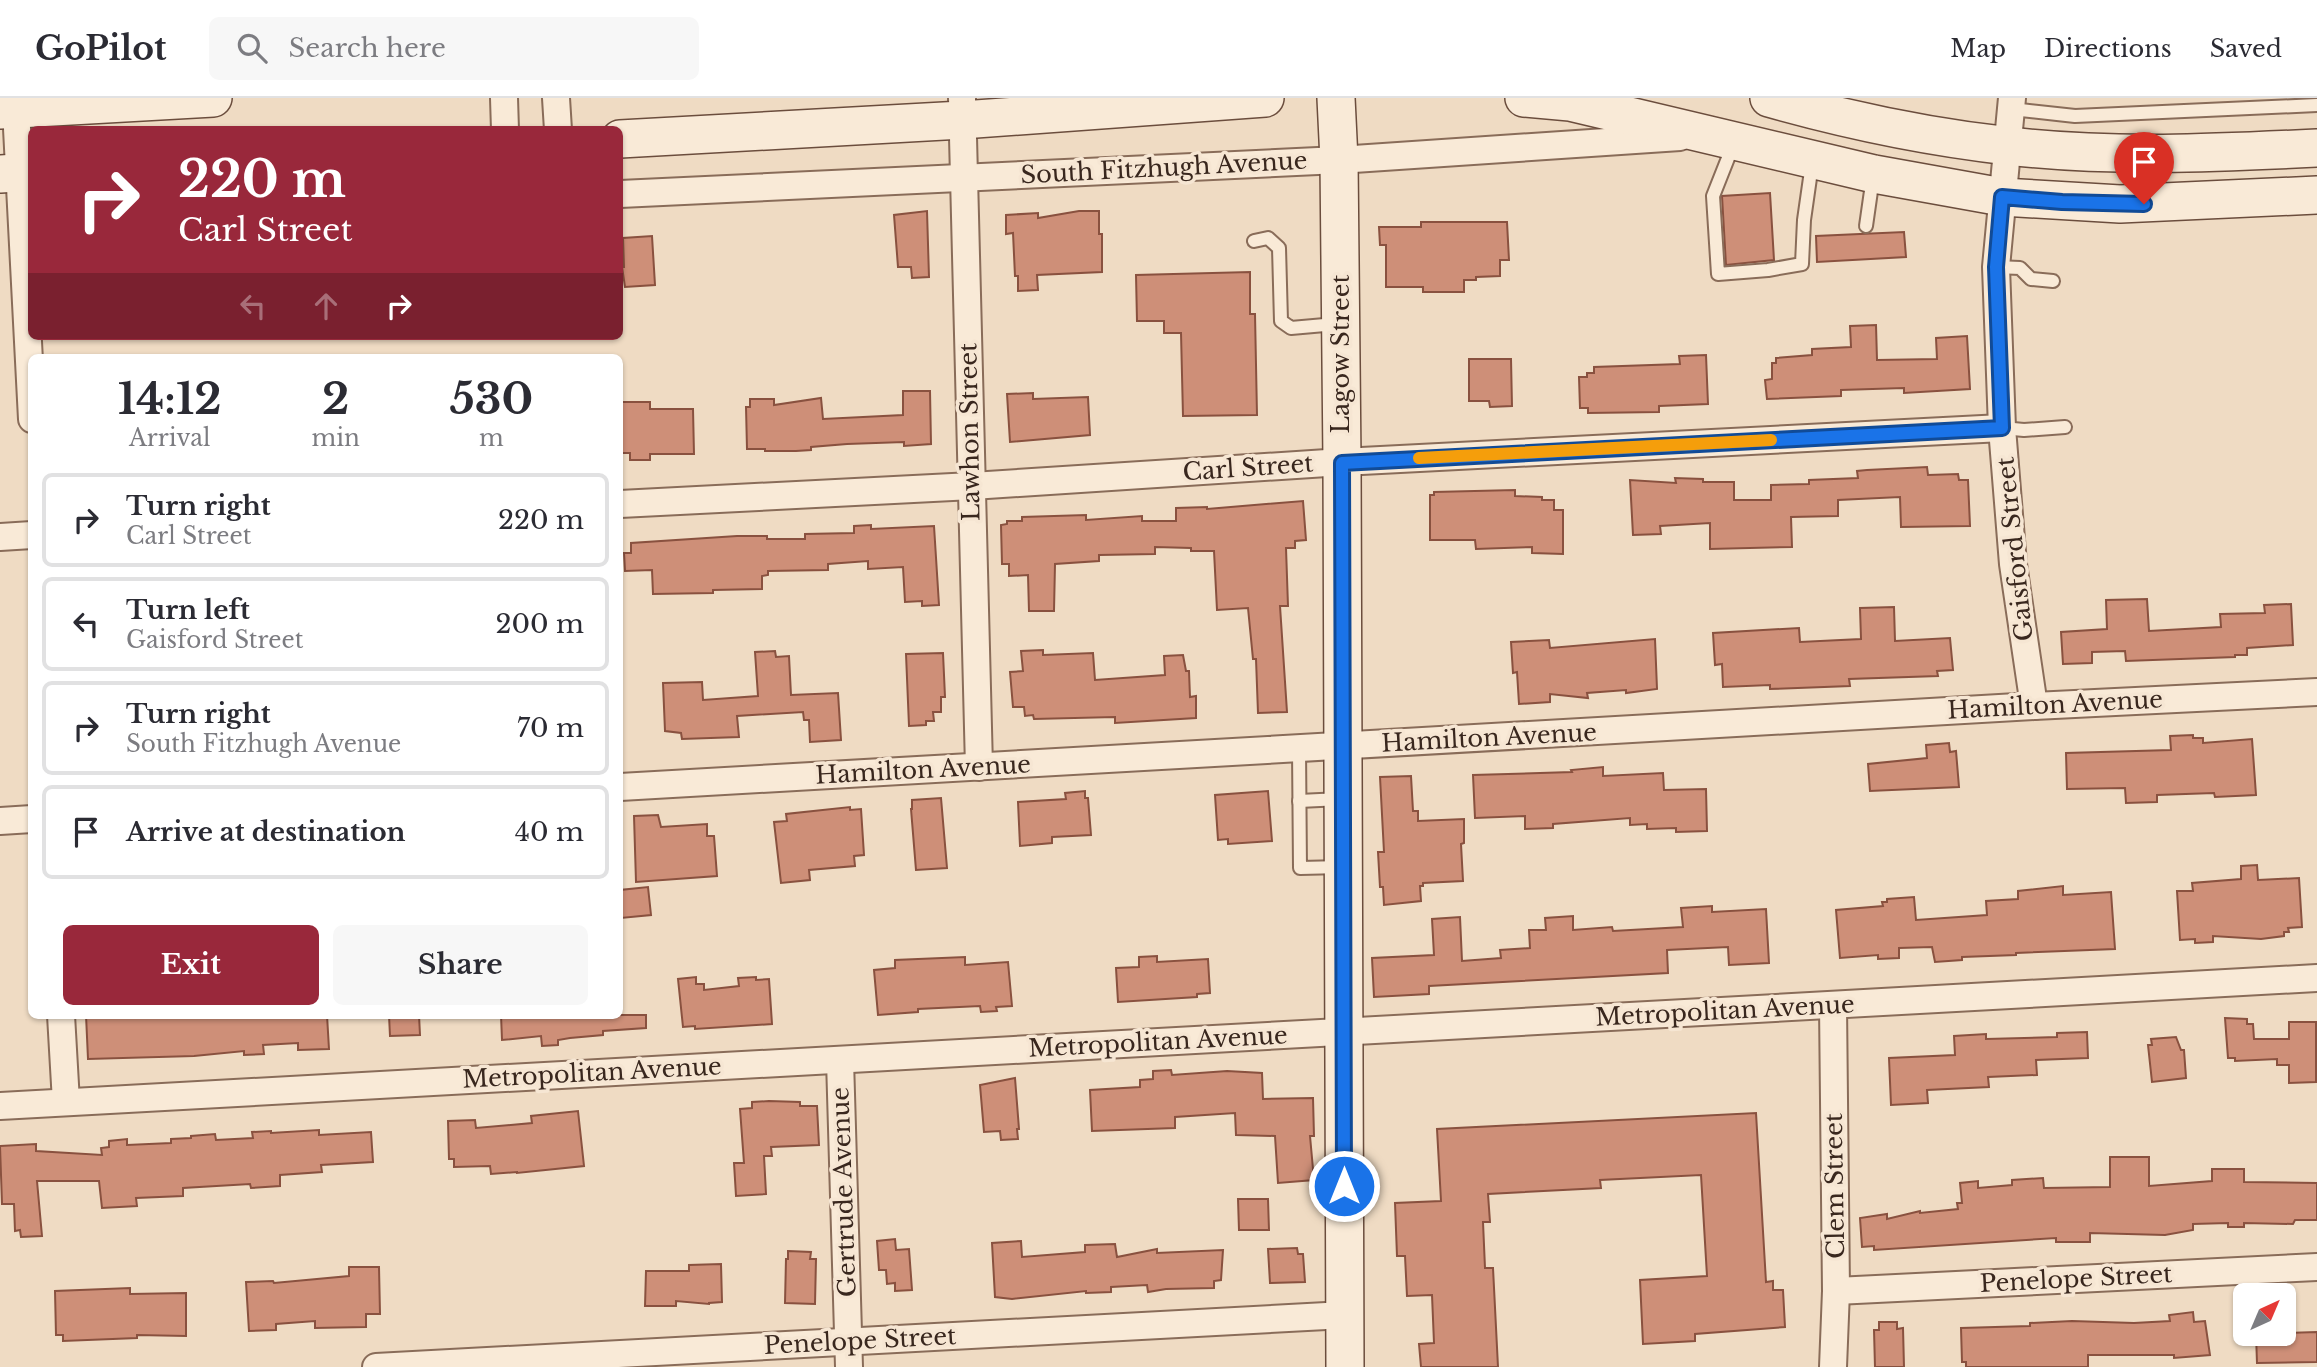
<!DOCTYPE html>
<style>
:root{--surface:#fff;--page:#f7f7f7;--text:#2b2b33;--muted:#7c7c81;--line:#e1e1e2;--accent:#99283b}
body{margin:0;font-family:"Libre Baskerville",serif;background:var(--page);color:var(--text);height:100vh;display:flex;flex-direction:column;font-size:26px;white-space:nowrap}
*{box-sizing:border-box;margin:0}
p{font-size:23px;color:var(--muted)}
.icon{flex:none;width:38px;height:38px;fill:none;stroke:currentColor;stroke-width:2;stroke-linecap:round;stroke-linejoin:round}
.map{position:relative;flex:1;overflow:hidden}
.details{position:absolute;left:28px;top:256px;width:595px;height:665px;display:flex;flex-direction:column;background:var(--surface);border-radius:10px;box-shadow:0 2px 5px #0004}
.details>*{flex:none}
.guide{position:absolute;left:28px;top:28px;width:595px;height:214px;border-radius:10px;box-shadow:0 2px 5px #0004;background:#99283b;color:#fff;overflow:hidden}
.needle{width:46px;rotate:44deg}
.fabs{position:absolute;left:2233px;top:1185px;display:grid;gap:14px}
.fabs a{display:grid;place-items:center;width:63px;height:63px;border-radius:10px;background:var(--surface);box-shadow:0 2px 5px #0004;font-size:35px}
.pin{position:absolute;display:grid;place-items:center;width:60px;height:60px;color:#fff;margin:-72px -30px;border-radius:50% 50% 50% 0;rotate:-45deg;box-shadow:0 0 7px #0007}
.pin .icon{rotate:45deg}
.me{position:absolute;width:77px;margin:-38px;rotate:0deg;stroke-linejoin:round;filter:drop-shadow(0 0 5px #0008)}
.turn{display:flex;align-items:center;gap:24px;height:147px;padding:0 35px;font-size:32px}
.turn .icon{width:91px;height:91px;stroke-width:2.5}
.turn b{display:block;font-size:49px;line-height:60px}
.lanes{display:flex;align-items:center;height:66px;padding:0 35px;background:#0003;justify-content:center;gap:35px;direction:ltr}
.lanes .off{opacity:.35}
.eta{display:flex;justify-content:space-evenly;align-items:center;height:119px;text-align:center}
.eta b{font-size:42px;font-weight:800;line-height:49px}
.cta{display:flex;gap:14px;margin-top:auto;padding:14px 35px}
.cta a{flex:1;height:80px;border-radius:10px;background:var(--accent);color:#fff;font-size:28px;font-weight:800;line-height:80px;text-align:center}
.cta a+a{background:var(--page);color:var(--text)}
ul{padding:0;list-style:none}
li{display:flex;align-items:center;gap:21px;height:94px;margin:0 14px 10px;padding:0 21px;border:4px solid var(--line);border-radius:10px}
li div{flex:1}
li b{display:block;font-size:26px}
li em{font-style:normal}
header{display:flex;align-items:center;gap:42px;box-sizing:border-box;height:98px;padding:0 35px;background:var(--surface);border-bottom:2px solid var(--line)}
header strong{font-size:33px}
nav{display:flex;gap:38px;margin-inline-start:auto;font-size:24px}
.search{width:490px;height:63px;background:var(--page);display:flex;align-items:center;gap:18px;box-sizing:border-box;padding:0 24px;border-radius:10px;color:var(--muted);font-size:26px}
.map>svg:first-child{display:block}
</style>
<header>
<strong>GoPilot</strong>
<div class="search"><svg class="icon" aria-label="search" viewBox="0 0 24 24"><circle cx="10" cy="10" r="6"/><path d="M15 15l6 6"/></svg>Search here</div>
<nav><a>Map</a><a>Directions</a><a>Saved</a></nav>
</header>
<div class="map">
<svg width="2317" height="1269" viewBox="0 0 2317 1269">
<rect width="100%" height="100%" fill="#efdbc3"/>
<!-- building -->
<g fill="#ce8f78" stroke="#89513f" stroke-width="2">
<polygon points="1770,95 1774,162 1726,167 1722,98"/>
<polygon points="927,113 929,179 912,180 911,169 898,169 894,117"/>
<polygon points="1079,113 1099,113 1099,136 1102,136 1102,174 1037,177 1038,192 1018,193 1018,178 1015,178 1013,135 1006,136 1006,117 1038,115 1038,120"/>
<polygon points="1421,124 1507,124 1509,162 1500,162 1500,178 1476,179 1476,182 1464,182 1464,194 1423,194 1423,189 1386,189 1386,147 1380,147 1379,129 1421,129"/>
<polygon points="1904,134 1906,159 1817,164 1816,138"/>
<polygon points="652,138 655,187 625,189 622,169 624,169 623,140"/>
<polygon points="1250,174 1250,216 1255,216 1257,317 1183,318 1181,235 1164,235 1164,223 1137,223 1136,177"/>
<polygon points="1876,227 1877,262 1937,261 1936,240 1967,238 1970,291 1904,295 1904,290 1841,292 1841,298 1767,301 1765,282 1772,281 1772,265 1776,265 1776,260 1812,257 1812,251 1851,249 1850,228"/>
<polygon points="1706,257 1708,306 1659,308 1659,314 1588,315 1588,310 1580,310 1579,279 1587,279 1587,275 1594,275 1594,269 1680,266 1679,258"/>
<polygon points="1469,261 1511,261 1512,308 1490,309 1489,303 1469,303"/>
<polygon points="903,293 930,293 931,346 904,348 904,344 847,346 811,349 811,352 796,353 765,353 765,351 747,351 746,309 750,309 750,301 774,301 774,307 821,300 823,321 903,317"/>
<polygon points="1033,295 1033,301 1088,299 1090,337 1010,344 1007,296"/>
<polygon points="620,304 650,304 650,311 693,311 694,356 650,356 650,362 630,362 630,355 620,355"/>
<polygon points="1927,369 1928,377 1958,376 1959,382 1968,382 1970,428 1901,429 1900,399 1838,402 1838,418 1791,419 1792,449 1710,451 1710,425 1660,428 1661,436 1633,437 1630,382 1676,385 1675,380 1703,381 1703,384 1734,384 1734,402 1771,402 1771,387 1809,386 1809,382 1858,380 1857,373 1867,372"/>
<polygon points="1515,392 1515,398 1542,399 1542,402 1554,402 1554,412 1563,412 1563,456 1532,455 1532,449 1476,451 1475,442 1430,442 1430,397 1434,397 1434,394"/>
<polygon points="1303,403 1306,442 1295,443 1295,450 1286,450 1288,508 1280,508 1287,614 1258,615 1256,561 1253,561 1248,510 1217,512 1214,453 1191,453 1191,450 1155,449 1155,456 1099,457 1099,463 1055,466 1054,513 1029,513 1028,477 1009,478 1009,466 1002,466 1001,427 1007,426 1007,423 1022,423 1022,419 1086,417 1086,422 1142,418 1142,423 1176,423 1176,410 1207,409 1207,411"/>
<polygon points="871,427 871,431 934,428 939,507 922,508 922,503 905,504 903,469 868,471 868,463 828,466 828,472 768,473 768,477 762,478 762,491 713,492 713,495 653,496 652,472 625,473 624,455 631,455 631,445 737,438 767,438 767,441 805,441 805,436 854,435 854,428"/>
<polygon points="2147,501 2149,533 2221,529 2220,516 2265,515 2264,507 2291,506 2293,547 2247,550 2247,557 2235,557 2235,559 2126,563 2125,553 2092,554 2092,565 2063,566 2061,534 2107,531 2106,502"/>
<polygon points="1894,509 1895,543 1950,540 1953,572 1937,573 1938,578 1849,581 1850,588 1770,591 1770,587 1723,589 1722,566 1715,567 1713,535 1799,530 1800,544 1861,541 1860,510"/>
<polygon points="1655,541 1657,591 1626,595 1626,592 1587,595 1588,600 1550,596 1550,604 1519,606 1517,574 1513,575 1511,544 1549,542 1550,550"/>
<polygon points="1043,552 1043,557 1093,555 1095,582 1165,577 1164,558 1183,557 1186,573 1189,573 1190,599 1196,598 1196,620 1115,625 1115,619 1034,621 1033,617 1025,618 1024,609 1013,609 1010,574 1023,573 1021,553"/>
<polygon points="775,553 776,559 789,558 791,597 838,595 841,642 810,644 809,622 804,622 803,614 737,618 739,639 682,641 681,635 665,633 663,585 702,584 703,602 758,598 755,554"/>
<polygon points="943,555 945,599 941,599 941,614 933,614 934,623 926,623 926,627 909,628 906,556"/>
<polygon points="2193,637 2193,640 2203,640 2203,645 2252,641 2256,697 2215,699 2214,695 2157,697 2157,704 2126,705 2125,690 2067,691 2066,655 2171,652 2170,638"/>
<polygon points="1949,645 1950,654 1956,653 1959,689 1870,693 1868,666 1927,660 1926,647"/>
<polygon points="1603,669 1603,678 1663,675 1664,692 1706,691 1707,733 1676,734 1676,730 1647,731 1647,726 1630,727 1630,720 1553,726 1553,730 1525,731 1525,718 1475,720 1473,677 1572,674 1571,672"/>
<polygon points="1411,678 1413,713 1418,713 1418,723 1464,721 1464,745 1461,746 1463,783 1423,785 1423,788 1420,788 1421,803 1384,807 1383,789 1380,789 1378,754 1384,754 1380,679"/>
<polygon points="1085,693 1085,700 1088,700 1091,737 1052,739 1052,745 1020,748 1018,704 1066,701 1065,695"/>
<polygon points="1268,693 1272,743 1228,746 1228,741 1218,742 1215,697"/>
<polygon points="941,700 947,770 916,772 911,711 912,711 912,702"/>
<polygon points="850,709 850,712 861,711 864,757 854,758 855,768 809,772 810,782 781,785 774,724 787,723 786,716"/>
<polygon points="658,717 661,729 707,726 707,738 714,738 717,778 636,784 634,718"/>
<polygon points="2257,767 2258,782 2299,780 2302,829 2288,830 2289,834 2284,834 2284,838 2261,841 2213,838 2213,844 2195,845 2195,841 2180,842 2177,793 2193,793 2192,785 2241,781 2241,768"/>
<polygon points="2063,788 2063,797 2111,794 2115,851 2016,855 2016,857 1962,859 1962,862 1935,864 1932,849 1899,850 1899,860 1878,861 1878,857 1840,860 1836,812 1883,808 1882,804 1887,804 1887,801 1914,799 1916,822 1987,817 1986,803 2018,801 2018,793"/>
<polygon points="648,789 651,817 621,820 620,792"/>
<polygon points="1712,808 1712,814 1766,811 1769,865 1729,867 1728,849 1667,852 1668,875 1429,888 1429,896 1374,899 1372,860 1434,857 1432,821 1460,819 1462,863 1501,860 1500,852 1530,850 1529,832 1546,832 1545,820 1573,818 1573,832 1612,829 1613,833 1683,829 1681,810"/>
<polygon points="1157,858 1157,864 1208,861 1210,895 1197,896 1197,899 1118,904 1116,870 1139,869 1139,859"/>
<polygon points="965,859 965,867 1008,864 1012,908 996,909 997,913 981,914 980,908 918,911 918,914 878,917 874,872 895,870 895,862"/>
<polygon points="696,879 696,886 704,886 704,892 739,888 738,880 756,879 756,882 769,881 772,926 695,931 695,928 683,929 678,881"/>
<polygon points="86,917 327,917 329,951 298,952 298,945 263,947 264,956 244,957 244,953 194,958 88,961"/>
<polygon points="389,917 419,917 420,937 390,938"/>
<polygon points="501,917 646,917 646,930 603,933 603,937 570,940 558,942 558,947 542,948 541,938 502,942"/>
<polygon points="2225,920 2247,921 2247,926 2253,926 2254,941 2289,941 2289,924 2316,924 2316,984 2289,985 2289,967 2277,967 2277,961 2235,963 2235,960 2228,960"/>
<polygon points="2087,934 2088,960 2036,962 2037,977 1988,979 1989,989 1927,992 1928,1005 1891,1007 1889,960 1955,957 1954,938 1986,936 1986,941 2057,939 2057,935"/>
<polygon points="2176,939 2181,952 2184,952 2186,980 2152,984 2148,947 2152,947 2151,941"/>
<polygon points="1171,972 1172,977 1227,973 1262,975 1263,1001 1313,1000 1314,1038 1310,1038 1314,1082 1278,1085 1275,1038 1236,1037 1235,1015 1175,1019 1175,1030 1092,1033 1090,992 1140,989 1140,982 1153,981 1153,973"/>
<polygon points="1015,980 1019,1031 1017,1031 1018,1041 1001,1042 1000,1033 984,1034 980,987"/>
<polygon points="769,1003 800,1004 800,1008 817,1008 819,1047 771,1049 772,1058 764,1058 766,1096 736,1098 734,1065 744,1065 740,1011 752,1010 752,1004"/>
<polygon points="578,1013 584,1068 517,1075 517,1074 491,1076 490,1068 454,1069 454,1061 449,1061 448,1023 475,1022 476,1030 532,1025 531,1018"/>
<polygon points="1756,1015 1766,1184 1773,1183 1773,1192 1783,1192 1785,1229 1695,1236 1695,1243 1643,1246 1640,1182 1707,1178 1701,1077 1600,1082 1601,1090 1488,1096 1490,1124 1483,1124 1485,1170 1493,1170 1498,1269 1421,1269 1419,1246 1434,1245 1432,1197 1407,1198 1405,1158 1397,1158 1395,1105 1441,1103 1437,1031"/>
<polygon points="319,1032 319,1037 371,1034 373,1064 321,1067 322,1074 280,1077 280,1088 251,1090 250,1086 183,1090 183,1098 136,1100 137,1108 102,1110 99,1083 37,1083 42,1138 21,1139 20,1132 15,1133 14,1106 2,1106 0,1048 36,1046 36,1053 102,1057 101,1050 109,1049 109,1043 127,1041 127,1047 171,1045 171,1041 191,1040 191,1038 215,1036 216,1042 253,1040 252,1034 271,1033 271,1035"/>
<polygon points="2110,1059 2149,1059 2149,1088 2212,1083 2212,1071 2244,1071 2244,1084 2317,1085 2317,1122 2295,1122 2293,1126 2244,1125 2244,1129 2228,1129 2228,1125 2193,1126 2193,1132 2165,1137 2090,1135 2090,1144 2056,1144 2056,1140 1874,1152 1874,1148 1862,1149 1860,1120 1887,1116 1887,1121 1920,1113 1920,1115 1958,1111 1957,1105 1962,1105 1960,1085 1978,1083 1978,1090 2012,1087 2012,1082 2043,1080 2044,1090 2110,1089"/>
<polygon points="1238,1101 1268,1101 1269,1132 1239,1132"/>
<polygon points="895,1141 896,1152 909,1151 912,1192 895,1193 895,1185 887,1186 886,1172 879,1172 877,1143"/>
<polygon points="1021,1143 1022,1159 1085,1154 1085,1147 1115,1146 1117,1159 1157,1151 1157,1155 1223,1152 1221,1182 1214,1183 1214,1190 1166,1191 1148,1194 1147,1187 1111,1189 1111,1194 1086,1195 1086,1193 1012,1201 995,1199 992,1145"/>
<polygon points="1297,1150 1298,1156 1303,1156 1305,1184 1270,1185 1268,1151"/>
<polygon points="788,1153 811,1154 810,1161 816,1161 815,1206 785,1205 786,1161 788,1161"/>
<polygon points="721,1166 722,1204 709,1205 709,1206 676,1203 676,1208 645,1208 646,1173 689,1173 689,1167"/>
<polygon points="349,1169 379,1169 380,1216 366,1216 366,1229 315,1230 315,1223 276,1226 276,1232 249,1233 246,1184 273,1183 274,1185 349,1178"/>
<polygon points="130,1190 130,1196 186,1195 186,1238 137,1237 137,1240 63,1243 63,1237 56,1237 55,1193"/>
<polygon points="2193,1214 2194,1224 2205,1223 2210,1257 2174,1260 2174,1257 2088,1257 2088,1269 1966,1269 1966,1264 1962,1264 1961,1230 2030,1228 2030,1225 2072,1223 2134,1225 2170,1223 2169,1217"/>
<polygon points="1879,1224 1897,1224 1897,1231 1903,1230 1904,1269 1875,1269 1874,1232 1879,1232"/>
<polygon points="2317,1234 2317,1264 2257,1265 2256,1236"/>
</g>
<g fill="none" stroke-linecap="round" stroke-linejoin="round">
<!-- lane casing -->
<g stroke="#896c59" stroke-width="16">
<g id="lane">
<polyline points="2012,11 2075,18 2317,7"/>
<polyline points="1734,45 1713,98 1718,176 1768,172 1802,166 1804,122 1812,66"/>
<polyline points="1866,128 1873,79"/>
<polyline points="1254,143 1268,140 1279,150 1281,223 1291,230 1336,226"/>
<polyline points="1996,169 2020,170 2031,181 2053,183"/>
<polyline points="2002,330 2024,332 2065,329"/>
<polyline points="1299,651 1300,770 1342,769"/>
<polyline points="1299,703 1341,701"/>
</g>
</g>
<!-- street casing -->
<g stroke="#896c59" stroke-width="30">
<g id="street">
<polyline points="504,0 505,32"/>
<polyline points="556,0 558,32"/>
<polyline points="962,0 979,669"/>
<polyline points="2012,0 1996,169 2002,330 2013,466 2034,608"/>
<polyline points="16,11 32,321"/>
<polyline points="620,96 1339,62 1680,39"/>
<polyline points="620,406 972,388 1342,364 2002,330"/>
<polyline points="0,439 32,437"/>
<polyline points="620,689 2034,608 2317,594"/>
<polyline points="0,723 32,721"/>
<polyline points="1833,907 1836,1193 1833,1269"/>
<polyline points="61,917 66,1004"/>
<polyline points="840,962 849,1269"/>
<polyline points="0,1008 2317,880"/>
<polyline points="1836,1193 2317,1169"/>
<polyline points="376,1269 1345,1217"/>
</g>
</g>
<!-- secondary casing -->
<g stroke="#6b4d3d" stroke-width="40">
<g id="secondary">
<polyline points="1336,0 1339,62 1342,364 1345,1269"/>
<polyline points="1524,0 1570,4 1874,76 2002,99 2120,106 2317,97"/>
<path d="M 1769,0 C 1847,22 1928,39 2009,48 C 2111,60 2215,55 2317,50"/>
<polyline points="0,12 213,0"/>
<polyline points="620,41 962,22 1265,0"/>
<polyline points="0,76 32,74"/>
</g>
</g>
<!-- lane -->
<use href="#lane" stroke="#f9ead7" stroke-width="12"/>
<!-- street -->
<use href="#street" stroke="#f9ead7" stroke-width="26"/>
<!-- secondary -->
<use href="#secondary" stroke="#f9ead7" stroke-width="37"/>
</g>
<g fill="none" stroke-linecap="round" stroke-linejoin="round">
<!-- route casing -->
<g stroke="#114b97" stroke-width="18">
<polyline id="route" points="1344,1088 1342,365 2002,330 1996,169 2002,99 2062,104 2144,106"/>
</g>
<!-- route -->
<use href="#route" stroke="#1a73e8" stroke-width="12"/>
<!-- slow -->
<polyline stroke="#f59e0b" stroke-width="12" points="1419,360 1771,342"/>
</g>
<g text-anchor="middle" stroke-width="7" stroke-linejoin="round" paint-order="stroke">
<!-- street labels -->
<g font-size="24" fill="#39271e" stroke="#f6e6d3">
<text transform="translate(1164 70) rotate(-3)" y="8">South Fitzhugh Avenue</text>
<text transform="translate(1341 256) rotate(-90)" y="8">Lagow Street</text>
<text transform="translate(970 334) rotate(-91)" y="8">Lawhon Street</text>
<text transform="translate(1248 370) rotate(-4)" y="8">Carl Street</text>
<text transform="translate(2015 451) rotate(-96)" y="8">Gaisford Street</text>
<text transform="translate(2055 607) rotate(-3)" y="8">Hamilton Avenue</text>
<text transform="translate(1489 640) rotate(-3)" y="8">Hamilton Avenue</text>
<text transform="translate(923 672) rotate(-3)" y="8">Hamilton Avenue</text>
<text transform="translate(1725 913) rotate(-3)" y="8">Metropolitan Avenue</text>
<text transform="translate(1158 944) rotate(-3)" y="8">Metropolitan Avenue</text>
<text transform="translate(592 975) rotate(-3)" y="8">Metropolitan Avenue</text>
<text transform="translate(1835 1088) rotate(-91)" y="8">Clem Street</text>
<text transform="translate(844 1094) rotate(-92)" y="8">Gertrude Avenue</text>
<text transform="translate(2076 1181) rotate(-3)" y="8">Penelope Street</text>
<text transform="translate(860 1243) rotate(-3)" y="8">Penelope Street</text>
</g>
</g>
</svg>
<div class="fabs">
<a><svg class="needle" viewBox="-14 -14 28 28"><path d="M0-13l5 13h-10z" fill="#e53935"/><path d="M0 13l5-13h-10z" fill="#7c7c81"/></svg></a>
</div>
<div class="pin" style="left:2144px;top:106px;background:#d93025"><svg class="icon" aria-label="arrive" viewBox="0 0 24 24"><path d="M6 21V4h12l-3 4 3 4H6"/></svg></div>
<svg class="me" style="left:1344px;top:1088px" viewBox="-20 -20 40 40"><circle r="17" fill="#1a73e8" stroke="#fff" stroke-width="3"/><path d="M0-11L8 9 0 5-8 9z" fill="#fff"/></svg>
<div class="guide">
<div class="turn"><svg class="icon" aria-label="right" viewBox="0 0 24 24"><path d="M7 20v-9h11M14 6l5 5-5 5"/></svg><div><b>220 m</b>Carl Street</div></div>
<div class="lanes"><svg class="icon off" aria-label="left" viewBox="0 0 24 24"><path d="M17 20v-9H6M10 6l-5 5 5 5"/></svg><svg class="icon off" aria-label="ahead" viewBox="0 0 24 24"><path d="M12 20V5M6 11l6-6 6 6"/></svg><svg class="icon" aria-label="right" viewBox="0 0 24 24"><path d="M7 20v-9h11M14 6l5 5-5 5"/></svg></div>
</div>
<section class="details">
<div class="eta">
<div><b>14:12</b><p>Arrival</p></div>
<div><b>2</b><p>min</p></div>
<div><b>530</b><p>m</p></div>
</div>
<ul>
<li><svg class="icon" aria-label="right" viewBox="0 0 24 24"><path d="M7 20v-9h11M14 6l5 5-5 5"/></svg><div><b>Turn right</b><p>Carl Street</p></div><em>220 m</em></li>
<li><svg class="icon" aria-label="left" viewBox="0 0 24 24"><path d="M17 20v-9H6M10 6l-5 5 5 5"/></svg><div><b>Turn left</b><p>Gaisford Street</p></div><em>200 m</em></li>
<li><svg class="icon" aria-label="right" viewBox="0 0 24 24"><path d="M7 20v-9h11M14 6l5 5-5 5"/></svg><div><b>Turn right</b><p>South Fitzhugh Avenue</p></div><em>70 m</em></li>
<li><svg class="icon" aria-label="arrive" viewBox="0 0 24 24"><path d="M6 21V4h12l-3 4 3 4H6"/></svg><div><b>Arrive at destination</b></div><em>40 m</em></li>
</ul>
<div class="cta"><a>Exit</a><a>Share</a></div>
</section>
</div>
